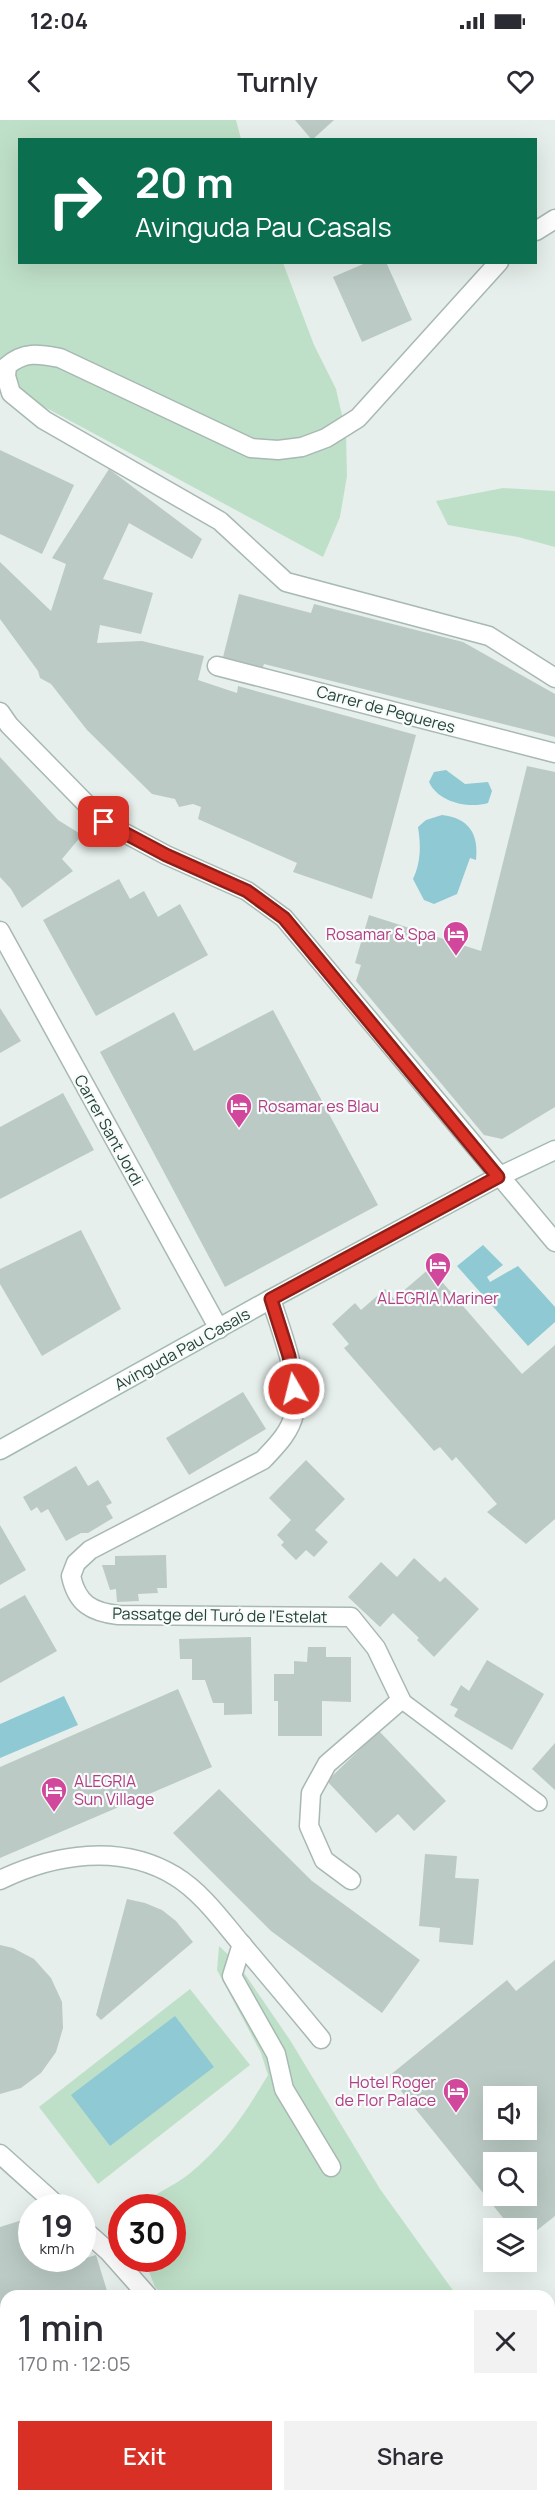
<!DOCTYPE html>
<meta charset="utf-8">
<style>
:root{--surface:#fff;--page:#f2f2f3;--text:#2b2b33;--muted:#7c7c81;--accent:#d93025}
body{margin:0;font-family:Manrope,sans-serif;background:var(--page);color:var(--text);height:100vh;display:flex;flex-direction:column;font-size:22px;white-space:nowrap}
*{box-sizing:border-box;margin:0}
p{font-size:20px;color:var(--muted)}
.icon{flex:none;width:33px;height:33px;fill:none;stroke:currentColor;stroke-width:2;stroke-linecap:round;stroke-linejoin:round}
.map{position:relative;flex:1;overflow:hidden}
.sheet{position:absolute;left:0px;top:2170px;width:555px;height:212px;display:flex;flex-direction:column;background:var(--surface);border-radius:18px 18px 0 0;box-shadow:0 6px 24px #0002}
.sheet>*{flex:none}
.hud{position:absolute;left:18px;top:18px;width:519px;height:126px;border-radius:0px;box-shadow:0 6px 24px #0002;background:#0b6e4f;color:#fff;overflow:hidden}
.buttons{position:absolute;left:483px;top:1966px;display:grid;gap:12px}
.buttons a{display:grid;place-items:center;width:54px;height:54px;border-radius:0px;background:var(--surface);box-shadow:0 6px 24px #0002;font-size:30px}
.speed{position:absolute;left:18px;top:2074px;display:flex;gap:12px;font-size:30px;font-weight:700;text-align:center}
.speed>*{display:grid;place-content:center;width:78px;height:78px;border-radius:50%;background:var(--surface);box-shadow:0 6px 24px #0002;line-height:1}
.speed small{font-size:15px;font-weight:400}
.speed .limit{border:9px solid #d22;background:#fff;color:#111}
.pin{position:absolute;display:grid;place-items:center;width:51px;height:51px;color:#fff;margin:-26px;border-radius:12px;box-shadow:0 3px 9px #0006}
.me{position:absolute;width:66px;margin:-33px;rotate:352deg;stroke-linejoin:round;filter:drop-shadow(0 0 4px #0008)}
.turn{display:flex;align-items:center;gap:21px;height:126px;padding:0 18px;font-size:27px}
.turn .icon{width:78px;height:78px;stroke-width:2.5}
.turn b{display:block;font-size:42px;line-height:51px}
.round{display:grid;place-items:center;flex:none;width:63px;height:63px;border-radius:0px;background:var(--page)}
.overview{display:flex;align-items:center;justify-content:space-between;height:102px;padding:0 18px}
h1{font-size:36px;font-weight:600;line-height:45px}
.button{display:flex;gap:12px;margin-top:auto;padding:12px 18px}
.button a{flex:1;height:69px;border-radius:0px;background:var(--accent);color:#fff;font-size:24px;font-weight:600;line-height:69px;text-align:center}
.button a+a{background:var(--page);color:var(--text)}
.status{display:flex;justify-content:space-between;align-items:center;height:42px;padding:0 30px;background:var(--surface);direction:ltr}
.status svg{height:16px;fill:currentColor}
header{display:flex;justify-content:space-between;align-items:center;height:78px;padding:0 18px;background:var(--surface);font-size:27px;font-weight:600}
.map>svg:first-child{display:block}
</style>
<div class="status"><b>12:04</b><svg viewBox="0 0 49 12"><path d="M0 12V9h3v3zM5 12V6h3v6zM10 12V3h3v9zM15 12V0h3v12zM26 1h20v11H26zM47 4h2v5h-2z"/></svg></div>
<header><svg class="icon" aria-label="back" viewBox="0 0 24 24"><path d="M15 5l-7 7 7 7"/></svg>Turnly<svg class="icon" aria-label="heart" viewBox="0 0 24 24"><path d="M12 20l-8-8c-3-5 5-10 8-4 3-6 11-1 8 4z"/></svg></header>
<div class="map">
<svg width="555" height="2381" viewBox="0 0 555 2381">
<rect width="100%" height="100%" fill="#e6efeb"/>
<!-- green -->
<g fill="#bfe0c8">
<polygon points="0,0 236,0 241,19 20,20 20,142 283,143 314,225 336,269 346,313 347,356 340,397 323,437 0,263"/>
<polygon points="503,368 555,371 555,427 518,417 448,405 436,381"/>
<path d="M 219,1826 L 238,1844 L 290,1920 L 380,2069 L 457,2176 L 163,2176 L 155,2167 L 144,2139 L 172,2139 L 172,2088 L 140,2088 C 153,2073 173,2067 189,2054 C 224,2026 246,1992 268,1955 L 261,1933 L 217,1850 Z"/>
<polygon points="190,1869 250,1945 98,2064 39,1987"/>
<polygon points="549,2303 555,2312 555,2381 265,2381 264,2376 549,2376"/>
</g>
<!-- water -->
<g fill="#8ec9d4">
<path d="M 446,650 L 465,664 L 488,662 L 492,671 L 488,683 C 468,689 438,682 429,662 L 434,652 Z"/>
<path d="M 442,695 C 469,698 479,714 476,740 L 470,738 L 457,774 L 434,784 L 424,780 L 413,759 C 421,742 421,726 418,707 L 426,700 Z"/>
<polygon points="483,1125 503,1145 487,1157 490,1162 518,1146 555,1187 555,1202 528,1226 457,1146"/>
<polygon points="64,1576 78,1605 0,1638 0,1604"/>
<polygon points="175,1896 214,1947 110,2026 71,1975"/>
</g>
<!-- building -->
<g fill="#bbcac4" fill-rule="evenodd">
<polygon points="295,0 334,0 312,20"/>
<polygon points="368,142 386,142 412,200 362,222 333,157"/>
<polygon points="0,330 74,365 42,434 0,414"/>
<polygon points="109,349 202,419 192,439 129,403 103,459 153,473 141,514 100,505 97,523 142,521 204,536 198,560 237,573 238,566 416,615 372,779 293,752 297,743 198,699 201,687 193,684 179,687 175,679 152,674 87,610 51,564 40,558 38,551 0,499 0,442 51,491 66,444 52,438"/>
<polygon points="239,474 311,493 314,484 463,522 555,574 555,617 264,544 262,550 222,541"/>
<polygon points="0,637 58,700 82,715 62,739 73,751 22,788 11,769 0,757"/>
<polygon points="527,646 555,652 555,987 502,1019 484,1015 356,861 361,845 355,843 369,795 481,831"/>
<polygon points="119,759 130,779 144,771 158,797 180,784 208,835 96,896 43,800"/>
<polygon points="0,888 21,921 0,933"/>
<polygon points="273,890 378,1085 225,1167 100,932 174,892 194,931"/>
<polygon points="63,973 94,1030 0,1079 0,1007"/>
<polygon points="81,1110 121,1189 42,1236 0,1164 0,1149"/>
<polygon points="430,1148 522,1254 555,1225 555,1399 526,1424 487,1392 497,1384 456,1337 452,1341 440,1327 434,1331 344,1228 349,1224 332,1204 355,1183 361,1190 385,1169 394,1179"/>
<polygon points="243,1272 266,1309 189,1355 166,1318"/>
<polygon points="306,1340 345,1379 315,1410 328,1422 314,1437 306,1430 296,1440 281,1425 284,1422 277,1415 291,1400 269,1378"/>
<polygon points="76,1346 88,1366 98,1360 112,1383 106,1386 113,1398 88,1413 81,1413 66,1421 48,1389 41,1393 37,1387 31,1391 23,1377"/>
<polygon points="0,1405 26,1450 0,1465"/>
<polygon points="166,1435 167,1468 157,1468 158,1473 138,1474 139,1481 117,1482 116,1469 110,1470 102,1445 115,1445 115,1436"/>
<polygon points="414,1438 440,1462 445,1457 479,1489 434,1537 417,1520 419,1518 393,1493 380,1507 348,1477 381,1442 397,1457"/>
<polygon points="25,1475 57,1531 0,1563 0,1489"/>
<polygon points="251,1517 252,1594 224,1595 224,1583 213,1583 205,1560 192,1560 192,1539 180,1539 179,1519"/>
<polygon points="308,1527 326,1527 326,1537 351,1537 351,1582 322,1581 322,1616 278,1616 278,1581 274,1581 274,1554 294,1554 294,1541 307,1542"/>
<polygon points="487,1540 544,1574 512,1630 454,1596 458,1589 450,1585 461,1565 469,1571"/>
<polygon points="178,1569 212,1647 0,1738 0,1647"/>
<polygon points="379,1611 446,1681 414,1711 398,1694 376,1713 327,1661"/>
<polygon points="555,1623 555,1670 532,1649"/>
<polygon points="219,1669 312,1761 420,1840 382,1893 271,1811 173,1713"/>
<polygon points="425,1734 457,1736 455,1758 479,1759 473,1825 439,1822 440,1808 419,1806"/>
<polygon points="127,1779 145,1783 162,1790 176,1801 193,1822 101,1900 96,1895"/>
<polygon points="0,1825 13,1828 34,1839 51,1858 62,1882 63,1908 56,1932 41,1953 21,1968 0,1974"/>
<path d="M 555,1840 L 555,2096 L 526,2119 L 526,2109 L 512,2109 L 389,1956 L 507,1860 L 516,1871 ZM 494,1977 L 526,1977 L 526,2010 L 494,2010 ZM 494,2043 L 526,2043 L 526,2076 L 494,2076 Z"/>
<polygon points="32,2097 32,2139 75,2139 76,2141 96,2135 108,2174 99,2176 6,2176 6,2206 0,2208 0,2107"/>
<polygon points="6,2217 6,2287 0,2288 0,2219"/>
<polygon points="0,2361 6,2361 6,2376 40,2376 40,2381 0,2381"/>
<polygon points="83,2376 151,2376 152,2381 84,2381"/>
</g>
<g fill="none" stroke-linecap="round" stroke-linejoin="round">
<!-- lane casing -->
<g stroke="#a8b8b2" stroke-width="18">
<polyline id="lane" points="401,1580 539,1683"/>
</g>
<!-- street casing -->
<g stroke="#a8b8b2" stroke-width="21">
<g id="street">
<polyline points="536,111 555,99"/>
<path d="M 499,142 L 358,298 L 326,318 L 302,327 L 278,330 L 251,328 L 60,238 C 39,234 24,231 7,246 L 6,256 L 11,273 L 44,300 L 220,401 L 286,462 L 489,516 L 555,558"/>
<polyline points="217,546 555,633"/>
<polyline points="0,592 9,605 104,702 166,735 247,771 284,798 555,1122"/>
<polyline points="0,811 219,1209"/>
<path d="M 271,1179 C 281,1211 301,1260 294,1294 C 290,1313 275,1327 263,1340 L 90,1430 L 76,1443 L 71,1456 C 77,1484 92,1492 118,1495 L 351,1497 L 376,1528 L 401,1580 L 327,1644 L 311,1673 L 309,1706 L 324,1740 L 351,1760"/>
<path d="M 0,1760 C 54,1734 121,1723 175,1756 C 201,1772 220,1798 239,1821 C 267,1854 294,1886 321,1919"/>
<polyline points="242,1824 232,1856 276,1934 284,1969 331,2047"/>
<polyline points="0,2034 60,2088"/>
<polyline points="82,2108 109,2132 148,2176"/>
<polyline points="247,2376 249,2381"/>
</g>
</g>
<!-- secondary casing -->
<g stroke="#a4bbb3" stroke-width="21">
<polyline id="secondary" points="0,1330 271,1179 498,1057 555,1030"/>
</g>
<!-- lane -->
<use href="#lane" stroke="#fff" stroke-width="15"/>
<!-- street -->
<use href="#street" stroke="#fff" stroke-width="18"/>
<!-- secondary -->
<use href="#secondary" stroke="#fff" stroke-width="18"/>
</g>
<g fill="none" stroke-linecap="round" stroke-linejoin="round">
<!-- route casing -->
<g stroke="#8d1f18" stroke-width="15">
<polyline id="route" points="104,702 166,735 247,771 284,798 498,1057 271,1179 289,1236 294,1269"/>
</g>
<!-- route -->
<use href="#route" stroke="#d93025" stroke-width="10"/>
</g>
<!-- icons -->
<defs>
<g id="hotel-pin" transform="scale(1.35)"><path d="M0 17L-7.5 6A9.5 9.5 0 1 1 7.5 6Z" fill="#d1479c" stroke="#f7fbf9"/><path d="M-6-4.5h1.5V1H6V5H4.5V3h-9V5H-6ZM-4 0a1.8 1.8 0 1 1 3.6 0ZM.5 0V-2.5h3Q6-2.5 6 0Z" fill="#fff"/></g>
</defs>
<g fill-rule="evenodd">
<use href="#hotel-pin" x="456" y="814"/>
<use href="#hotel-pin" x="239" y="986"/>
<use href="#hotel-pin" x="438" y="1145"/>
<use href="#hotel-pin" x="54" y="1670"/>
<use href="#hotel-pin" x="456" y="1971"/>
</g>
<g text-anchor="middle" stroke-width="4.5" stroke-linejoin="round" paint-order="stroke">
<!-- street labels -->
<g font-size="16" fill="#24423a" stroke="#f7fbf9">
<text transform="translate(386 589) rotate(15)" y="6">Carrer de Pegueres</text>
<text transform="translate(109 1010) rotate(61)" y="6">Carrer Sant Jordi</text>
<text transform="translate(182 1229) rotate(-29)" y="6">Avinguda Pau Casals</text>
<text transform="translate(220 1495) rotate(1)" y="6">Passatge del Turó de l'Estelat</text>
</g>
<!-- hotel labels -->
<g font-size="16" fill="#b23c85" stroke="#f7fbf9" text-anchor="end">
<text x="436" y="820">Rosamar &amp; Spa</text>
<text x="258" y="992" text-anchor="start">Rosamar es Blau</text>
<text x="438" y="1184" text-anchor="middle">ALEGRIA Mariner</text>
<text x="74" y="1667" text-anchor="start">ALEGRIA<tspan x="74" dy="18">Sun Village</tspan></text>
<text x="436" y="1968">Hotel Roger<tspan x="436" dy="18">de Flor Palace</tspan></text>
</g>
</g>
</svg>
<div class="buttons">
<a><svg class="icon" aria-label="sound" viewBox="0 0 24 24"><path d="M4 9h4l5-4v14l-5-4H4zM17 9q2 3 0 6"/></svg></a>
<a><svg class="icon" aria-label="search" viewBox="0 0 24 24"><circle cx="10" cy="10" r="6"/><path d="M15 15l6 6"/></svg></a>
<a><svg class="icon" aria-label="layers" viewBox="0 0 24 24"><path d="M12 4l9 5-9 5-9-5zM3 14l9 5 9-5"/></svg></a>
</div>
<div class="speed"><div>19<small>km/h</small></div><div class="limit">30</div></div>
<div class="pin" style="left:104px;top:702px;background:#d93025"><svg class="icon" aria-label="arrive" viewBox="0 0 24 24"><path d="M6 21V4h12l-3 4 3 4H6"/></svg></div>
<svg class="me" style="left:294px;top:1269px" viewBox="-20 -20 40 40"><circle r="17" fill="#d93025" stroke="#fff" stroke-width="3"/><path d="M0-11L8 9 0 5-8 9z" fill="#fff"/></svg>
<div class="hud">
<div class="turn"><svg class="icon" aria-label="right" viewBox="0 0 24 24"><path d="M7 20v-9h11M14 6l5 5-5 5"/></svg><div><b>20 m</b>Avinguda Pau Casals</div></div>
</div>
<section class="sheet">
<div class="overview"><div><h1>1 min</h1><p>170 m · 12:05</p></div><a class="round"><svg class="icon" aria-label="close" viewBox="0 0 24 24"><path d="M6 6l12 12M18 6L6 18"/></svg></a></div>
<div class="button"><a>Exit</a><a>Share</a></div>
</section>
</div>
